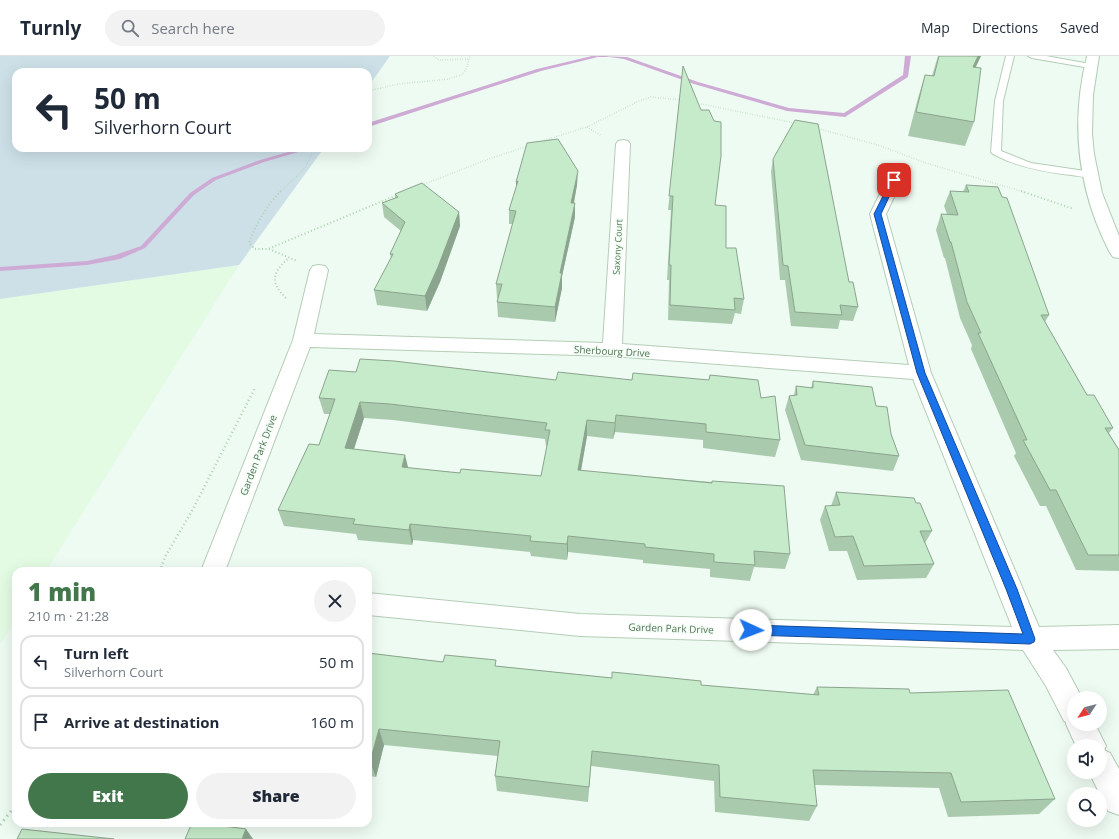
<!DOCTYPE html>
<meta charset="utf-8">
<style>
:root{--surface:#fff;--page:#f2f2f3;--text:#1f2937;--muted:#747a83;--line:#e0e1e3;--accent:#41774a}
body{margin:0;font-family:"Open Sans",sans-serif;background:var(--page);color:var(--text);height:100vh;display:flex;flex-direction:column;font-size:15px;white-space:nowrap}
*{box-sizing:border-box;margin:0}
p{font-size:13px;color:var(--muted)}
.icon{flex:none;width:22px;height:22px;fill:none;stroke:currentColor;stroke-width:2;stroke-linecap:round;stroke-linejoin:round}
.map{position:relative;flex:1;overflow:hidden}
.details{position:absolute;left:12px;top:511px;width:360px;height:260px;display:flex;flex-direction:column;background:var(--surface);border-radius:12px;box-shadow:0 4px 16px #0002}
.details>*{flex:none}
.top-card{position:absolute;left:12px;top:12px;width:360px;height:84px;border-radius:12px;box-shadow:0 4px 16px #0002;background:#fff;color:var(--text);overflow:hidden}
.needle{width:26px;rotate:234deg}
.controls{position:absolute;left:1067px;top:635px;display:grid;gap:8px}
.controls a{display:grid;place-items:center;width:40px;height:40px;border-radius:50%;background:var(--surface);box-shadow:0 4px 16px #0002;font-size:20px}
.pin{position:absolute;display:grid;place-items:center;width:34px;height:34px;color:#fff;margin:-17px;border-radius:8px;box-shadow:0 2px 6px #0006}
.me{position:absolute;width:44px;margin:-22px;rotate:92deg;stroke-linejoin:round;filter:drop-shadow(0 0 3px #0008)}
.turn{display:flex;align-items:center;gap:14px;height:84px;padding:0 16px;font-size:18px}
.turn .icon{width:52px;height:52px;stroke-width:2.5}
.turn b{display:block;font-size:28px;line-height:34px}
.round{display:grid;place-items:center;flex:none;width:42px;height:42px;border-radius:21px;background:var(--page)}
.head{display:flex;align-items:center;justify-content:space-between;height:68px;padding:0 16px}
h1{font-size:24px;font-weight:800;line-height:30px;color:var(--accent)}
.button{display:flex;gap:8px;margin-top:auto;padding:8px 16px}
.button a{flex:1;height:46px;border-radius:24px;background:var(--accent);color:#fff;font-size:16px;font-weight:800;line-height:46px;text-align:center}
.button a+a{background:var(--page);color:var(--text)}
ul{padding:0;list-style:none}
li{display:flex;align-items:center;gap:12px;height:54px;margin:0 8px 6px;padding:0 8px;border:2px solid var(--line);border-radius:12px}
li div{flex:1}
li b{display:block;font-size:15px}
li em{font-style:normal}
header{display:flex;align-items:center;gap:24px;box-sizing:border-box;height:56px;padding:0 20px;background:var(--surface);border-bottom:1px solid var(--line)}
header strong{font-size:19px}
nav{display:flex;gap:22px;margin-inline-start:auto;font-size:14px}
.search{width:280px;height:36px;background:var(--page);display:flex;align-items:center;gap:10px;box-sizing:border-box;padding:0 14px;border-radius:22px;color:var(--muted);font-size:15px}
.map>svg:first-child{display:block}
</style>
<header>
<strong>Turnly</strong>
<div class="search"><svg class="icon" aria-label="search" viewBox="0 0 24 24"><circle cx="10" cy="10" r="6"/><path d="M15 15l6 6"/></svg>Search here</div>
<nav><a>Map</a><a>Directions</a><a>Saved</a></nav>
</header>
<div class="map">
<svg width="1119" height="783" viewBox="0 0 1119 783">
<rect width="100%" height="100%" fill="#eefbf2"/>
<!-- commercial -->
<polygon fill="#e3fae3" points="239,209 46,515 16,515 16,563 0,588 0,243"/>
<!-- green -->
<polygon fill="#cde0e8" points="0,0 390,0 368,31 368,16 16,16 16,92 324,92 239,209 0,243"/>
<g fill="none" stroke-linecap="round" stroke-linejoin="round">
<!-- stream -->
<g fill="#ceabd4" fill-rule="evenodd">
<polygon points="592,0 627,1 698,26 789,52 844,57 903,19 905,0 911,0 908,21 845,61 787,55 694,28 624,3 602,0 541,15 368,71 368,67 537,13"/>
<polygon points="302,92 312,92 264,106 216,124 194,139 145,192 120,203 87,209 0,215 0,211 87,205 115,199 141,190 190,137 212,122 260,104"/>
</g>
<!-- service casing -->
<g stroke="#b4cdb7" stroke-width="2">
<g id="service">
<path d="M 1006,0 L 1014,0 L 1003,45 L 1001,95 L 1031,107 L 1092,116 L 1094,118 L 1092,120 C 1086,122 1078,120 1071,119 C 1043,116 1017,111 993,98 L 991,96 L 995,45 Z"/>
<polygon points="1028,0 1046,0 1090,8 1094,10 1090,12 1032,2"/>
</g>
</g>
<!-- minor casing -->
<g stroke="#b4cdb7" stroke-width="2">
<polygon id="minor" points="623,84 628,85 630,88 622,288 909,309 870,158 888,121 894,119 900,121 902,124 886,158 931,317 1039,571 1119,569 1119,593 1053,594 1066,612 1082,642 1074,642 1074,668 1095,668 1106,690 1104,694 1110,697 1119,713 1119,759 1108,755 1089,716 1100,716 1100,690 1076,690 1066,668 1066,666 1064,665 1046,630 1023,594 580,580 368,559 368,537 580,558 1012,571 913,323 612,300 310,291 225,515 201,515 293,284 310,214 313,210 319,209 325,210 328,214 314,278 603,287 616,88 618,85"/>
</g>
<!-- secondary casing -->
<g stroke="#b0cdb4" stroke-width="2">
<path id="secondary" d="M 1087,0 L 1099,0 L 1093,39 L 1092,78 L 1094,98 L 1102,137 L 1119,180 L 1119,202 L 1113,201 L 1110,197 C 1078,135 1070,68 1087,0 Z"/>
</g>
<!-- path-far3 -->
<g stroke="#abd3ae" stroke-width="1.5" stroke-dasharray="0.5 2" stroke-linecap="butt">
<polyline points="434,0 439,4 469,3"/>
<polyline points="368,35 398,28 449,23 461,19 466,14 470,0"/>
<polyline points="696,47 795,67"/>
<polyline points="587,71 602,80"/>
<polyline points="816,72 878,89 923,106 1024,136"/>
<polyline points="542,85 587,71 639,45 651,41 682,44"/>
<polyline points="422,129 486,104 528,90"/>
<polyline points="280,136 305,112 315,92"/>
</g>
<!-- path-far2 -->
<g stroke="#abd3ae" stroke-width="2" stroke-dasharray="1 2.5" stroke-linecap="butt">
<path d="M 281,135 C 267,149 256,168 249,187 L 255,193 L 268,193 L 397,139"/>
<polyline points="1021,135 1074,153"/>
<polyline points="269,193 297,205"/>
<path d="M 286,242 C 270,227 272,216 289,202"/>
</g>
<!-- path-far1 -->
<polyline stroke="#abd3ae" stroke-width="2.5" stroke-dasharray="1 3" stroke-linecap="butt" points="160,515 165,501 193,453 255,332"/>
<!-- path -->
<polyline stroke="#abd3ae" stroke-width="3" stroke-dasharray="1.5 4" stroke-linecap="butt" points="0,769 16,749"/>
<!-- service -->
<use href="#service" fill="#fff" fill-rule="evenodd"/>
<!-- minor -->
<use href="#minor" fill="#fff" fill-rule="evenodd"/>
<!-- secondary -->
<use href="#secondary" fill="#fff" fill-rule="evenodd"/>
</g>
<!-- wall -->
<g fill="#aacaae" fill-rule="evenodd">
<polygon points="938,0 981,0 975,11 974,66 965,90 908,80 918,42 925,19 932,20"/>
<polygon points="683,10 715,149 726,192 744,243 741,258 735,257 732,268 668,264 669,224 667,224 671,154 668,154"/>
<polygon points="773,103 849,226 858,251 853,265 840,264 838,273 791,270 785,224 780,224 771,116"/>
<polygon points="577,129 574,147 575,161 562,220 562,232 555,266 498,261 497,246 498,242 497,242 496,228 513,168 509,168 509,154"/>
<polygon points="966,129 1049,259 1045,266 1087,339 1113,372 1109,377 1119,394 1119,515 1076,514 1046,450 1040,450 1014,400 1016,397 971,293 972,289 960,262 945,202 944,202 936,174 941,158 947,158 944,150 950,135 963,136"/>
<polygon points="395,138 459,156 460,170 440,226 427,255 377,249 374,234 391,202 390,198 401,175 384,161 382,147 395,142"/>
<path d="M 710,319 L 761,342 L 780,384 L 775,401 L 703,392 L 703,384 L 615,376 L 613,383 L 587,380 L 581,415 L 712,426 L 712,425 L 790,498 L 785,513 L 754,511 L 750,525 L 710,521 L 710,513 L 643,507 L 643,504 L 568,496 L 567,504 L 531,500 L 530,496 L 413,484 L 412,489 L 358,484 L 356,478 L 284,470 L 278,454 L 319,389 L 330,358 L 324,358 L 319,342 L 556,324 L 709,324 ZM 364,362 L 393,364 L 545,383 L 546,390 L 547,390 L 541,420 L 460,417 L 408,412 L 354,393 Z"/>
<polygon points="813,325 876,350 891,378 899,400 893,415 801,404 785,354 789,340 794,339 796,330 811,332"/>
<polygon points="836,436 916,447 932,475 925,487 934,508 926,522 857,524 847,495 829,495 820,464 825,450 831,450"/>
<polygon points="368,597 443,606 497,610 612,622 813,639 817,631 910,637 1055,743 1039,758 948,761 939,732 815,729 817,750 809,765 715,756 714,725 591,710 588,746 497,735 495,720 498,700 384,689 376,721 368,720"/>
</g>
<!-- shaded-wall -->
<g fill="#8ba48d">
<polygon points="978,0 981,0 965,34 973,11"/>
<polygon points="578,115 577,129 571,161 571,147"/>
<polygon points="518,125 516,140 516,126"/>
<polygon points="575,147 575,161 562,220 562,232 555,266 555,251 560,217"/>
<polygon points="459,156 460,170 440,226 427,255 425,240"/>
<polygon points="360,346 364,362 349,408 345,392"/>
<polygon points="616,359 615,376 613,383"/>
<polygon points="587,364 587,380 578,430 578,414"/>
<polygon points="405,399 409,415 402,411"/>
<polygon points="410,468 413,484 412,489 409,474"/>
<polygon points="568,480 568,496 567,504 567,488"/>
<polygon points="379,673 384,689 376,721 370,706"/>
<polygon points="246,773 253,783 242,783"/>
</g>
<!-- building -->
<g fill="#c6ebca" stroke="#8ba48d" fill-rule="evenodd">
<polygon points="939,0 978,0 973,11 981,12 974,66 916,56 925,19 934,20"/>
<polygon points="683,10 701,54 709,54 714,65 721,66 721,100 715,149 726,150 726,192 736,192 744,243 734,242 735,254 670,249 671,209 669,209 673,140 669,140"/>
<polygon points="795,64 818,68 849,226 853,226 858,251 840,249 842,259 795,256 788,210 783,209 773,103"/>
<polygon points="558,83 578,115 571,147 575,147 560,217 562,217 555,251 497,246 502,228 496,228 516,155 509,154 518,125 516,126 527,87"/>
<polygon points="422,127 459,156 438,211 425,240 374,234 393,198 390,198 405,166 382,147 398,141 395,138"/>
<polygon points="966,129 998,131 1002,141 1007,142 1049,259 1041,259 1087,339 1094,339 1113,372 1105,372 1119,394 1119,499 1088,499 1056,434 1050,434 1023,384 1027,384 978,277 981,277 967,246 951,186 950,186 941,158 958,159 950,135 969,136"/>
<path d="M 360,303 L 394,305 L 556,324 L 558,316 L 632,324 L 633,317 L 709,324 L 710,319 L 758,324 L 761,342 L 775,340 L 780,384 L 706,376 L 706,368 L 616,359 L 615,367 L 587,364 L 578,414 L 712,427 L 712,425 L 784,430 L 790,498 L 754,495 L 755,509 L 714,506 L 714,498 L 645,491 L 645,488 L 568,480 L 567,488 L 530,485 L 531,480 L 410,468 L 409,474 L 353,468 L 355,463 L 278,454 L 309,388 L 319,389 L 335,343 L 319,342 L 329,314 L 356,316 ZM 360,346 L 390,348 L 547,367 L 545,374 L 550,374 L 541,420 L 461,413 L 460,417 L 402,411 L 405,399 L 345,392 Z"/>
<polygon points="813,325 872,331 876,350 887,351 891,378 899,400 805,389 789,340 797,339 796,330 813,332"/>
<polygon points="836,436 914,442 916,447 920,447 932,475 920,475 934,508 864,510 853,480 835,481 825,450 840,449"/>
<polygon points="368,597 443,606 445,599 496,604 495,610 612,622 612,616 701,625 701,629 819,639 817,631 909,633 910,637 1008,634 1055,743 961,746 951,717 813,714 817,750 720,741 719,709 592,695 589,731 495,720 500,685 379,673 370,706 368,706"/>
<polygon points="192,767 201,767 246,773 242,783 185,783"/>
<polygon points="22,773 114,783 17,783"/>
</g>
<!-- route -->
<polygon fill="#1a73e8" stroke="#114b97" points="892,122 897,124 881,158 925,317 1017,533 1035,583 1034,586 1030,588 751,579 747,577 745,574 747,571 751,569 1023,578 1006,533 917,317 874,158"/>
<g text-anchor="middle" stroke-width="3" stroke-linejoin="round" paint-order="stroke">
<!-- far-street labels -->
<g font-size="9" fill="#527554" stroke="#f4fef7">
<text transform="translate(618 191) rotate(-87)" y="3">Saxony Court</text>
</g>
<!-- street labels -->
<g font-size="10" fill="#527554" stroke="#f4fef7">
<text transform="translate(612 295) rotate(3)" y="4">Sherbourg Drive</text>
<text transform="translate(258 399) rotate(-69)" y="4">Garden Park Drive</text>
<text transform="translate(671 572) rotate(2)" y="4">Garden Park Drive</text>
</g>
</g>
</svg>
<div class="controls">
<a><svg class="needle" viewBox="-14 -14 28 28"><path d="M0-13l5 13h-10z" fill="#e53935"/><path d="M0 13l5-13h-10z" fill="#747a83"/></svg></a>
<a><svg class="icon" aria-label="sound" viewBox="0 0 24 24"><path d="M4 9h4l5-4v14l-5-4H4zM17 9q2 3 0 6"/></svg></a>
<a><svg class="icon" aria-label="search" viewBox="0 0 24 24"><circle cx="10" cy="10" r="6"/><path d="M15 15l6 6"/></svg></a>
</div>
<div class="pin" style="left:894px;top:124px;background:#d93025"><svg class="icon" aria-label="arrive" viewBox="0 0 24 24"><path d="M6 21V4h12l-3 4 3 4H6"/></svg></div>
<svg class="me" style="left:751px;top:574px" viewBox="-20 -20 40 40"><circle r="19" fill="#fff"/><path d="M0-13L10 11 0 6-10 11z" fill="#1a73e8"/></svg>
<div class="top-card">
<div class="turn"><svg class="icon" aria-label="left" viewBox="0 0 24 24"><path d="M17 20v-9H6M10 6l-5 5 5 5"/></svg><div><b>50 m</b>Silverhorn Court</div></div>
</div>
<section class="details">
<div class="head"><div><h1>1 min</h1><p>210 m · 21:28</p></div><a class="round"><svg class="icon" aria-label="close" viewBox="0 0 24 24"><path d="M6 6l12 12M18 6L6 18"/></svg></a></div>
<ul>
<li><svg class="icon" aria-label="left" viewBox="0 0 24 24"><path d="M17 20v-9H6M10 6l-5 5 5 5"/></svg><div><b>Turn left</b><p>Silverhorn Court</p></div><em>50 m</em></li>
<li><svg class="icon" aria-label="arrive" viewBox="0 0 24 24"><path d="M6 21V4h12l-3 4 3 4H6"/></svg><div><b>Arrive at destination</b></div><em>160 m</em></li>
</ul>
<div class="button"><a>Exit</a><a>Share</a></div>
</section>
</div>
